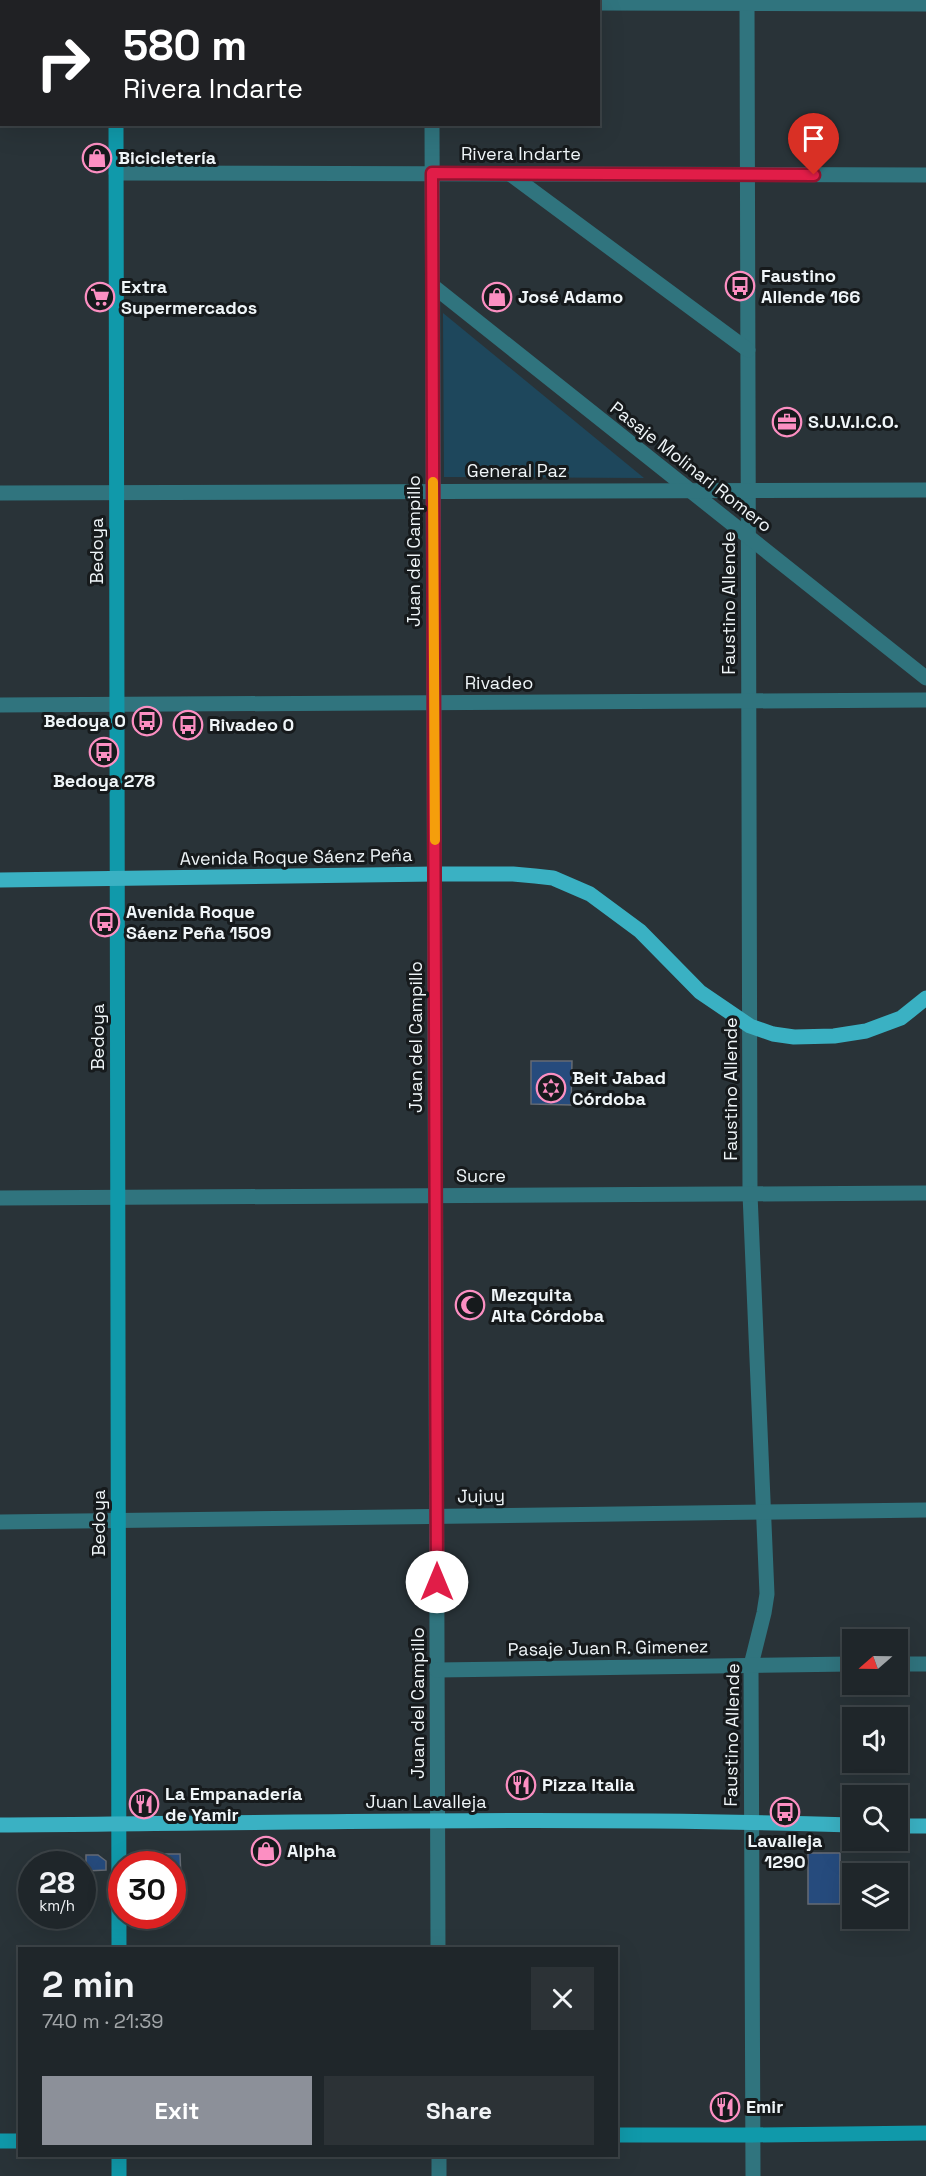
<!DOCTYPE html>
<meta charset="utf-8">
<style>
:root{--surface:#1f262a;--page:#2c3236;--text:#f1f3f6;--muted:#a1a5a8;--line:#3c4347;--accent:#8c9099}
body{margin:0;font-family:"Space Grotesk",sans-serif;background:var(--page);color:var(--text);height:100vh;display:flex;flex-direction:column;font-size:22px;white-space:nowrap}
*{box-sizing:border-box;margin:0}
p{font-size:20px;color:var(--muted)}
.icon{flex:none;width:33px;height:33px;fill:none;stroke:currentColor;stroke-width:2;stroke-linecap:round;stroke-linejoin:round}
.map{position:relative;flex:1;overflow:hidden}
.sheet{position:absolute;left:18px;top:1947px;width:600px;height:210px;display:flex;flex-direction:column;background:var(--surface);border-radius:0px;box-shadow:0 6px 24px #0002,0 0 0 2px var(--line)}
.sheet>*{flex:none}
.banner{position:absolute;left:0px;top:0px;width:600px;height:126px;box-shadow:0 6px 24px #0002,0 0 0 2px var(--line);background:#202124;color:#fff;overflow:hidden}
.needle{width:39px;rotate:250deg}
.controls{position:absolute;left:842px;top:1629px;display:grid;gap:12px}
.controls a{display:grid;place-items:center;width:66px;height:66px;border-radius:0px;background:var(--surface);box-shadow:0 6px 24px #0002,0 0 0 2px var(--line);font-size:30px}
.speed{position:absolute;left:18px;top:1851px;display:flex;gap:12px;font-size:30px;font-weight:700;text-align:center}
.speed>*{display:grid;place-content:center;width:78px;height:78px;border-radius:50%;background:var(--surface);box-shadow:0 6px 24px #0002,0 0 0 2px var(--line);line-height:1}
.speed small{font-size:15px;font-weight:400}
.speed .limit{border:9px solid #d22;background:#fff;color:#111}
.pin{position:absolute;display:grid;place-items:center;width:51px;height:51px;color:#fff;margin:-62px -26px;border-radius:50% 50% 50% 0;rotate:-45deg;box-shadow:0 0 6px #0007}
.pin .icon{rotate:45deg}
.me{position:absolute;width:66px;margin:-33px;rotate:0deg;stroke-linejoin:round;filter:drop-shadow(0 0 4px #0008)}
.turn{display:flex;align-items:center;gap:21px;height:126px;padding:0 24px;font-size:27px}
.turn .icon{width:78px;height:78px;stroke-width:2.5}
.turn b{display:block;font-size:42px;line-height:51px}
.round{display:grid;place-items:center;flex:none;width:63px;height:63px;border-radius:0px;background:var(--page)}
.headline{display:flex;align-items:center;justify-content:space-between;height:102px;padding:0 24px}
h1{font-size:36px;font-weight:600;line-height:45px}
.action{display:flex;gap:12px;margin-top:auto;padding:12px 24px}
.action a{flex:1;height:69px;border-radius:0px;background:var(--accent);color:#fff;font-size:24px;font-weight:600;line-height:69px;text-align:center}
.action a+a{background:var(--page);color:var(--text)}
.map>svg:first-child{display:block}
</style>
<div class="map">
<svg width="926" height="2176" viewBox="0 0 926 2176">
<rect width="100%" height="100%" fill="#293338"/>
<!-- green -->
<polygon fill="#1e475c" points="443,313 644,478 444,477"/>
<!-- building -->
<g fill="#264b7d" stroke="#656b74" stroke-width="1.5">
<polygon points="531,1061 572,1061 571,1105 531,1104"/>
<rect x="808" y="1853" width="32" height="51"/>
<polygon points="153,1854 180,1854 181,1878 172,1879 172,1864 153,1864"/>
<polygon points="86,1855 98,1855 106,1861 106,1870 86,1871"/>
</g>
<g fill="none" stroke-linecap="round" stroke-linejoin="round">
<!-- street -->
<g stroke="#30747e" stroke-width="15">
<polyline points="747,0 750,1194 767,1594 764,1613 751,1665 753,2176"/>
<polyline points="116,1 156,2"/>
<polyline points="432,2 432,0"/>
<polyline points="598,3 926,4"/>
<polyline points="432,124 438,1948"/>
<polyline points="116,173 926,175"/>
<polyline points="510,174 748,350"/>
<polyline points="433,286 926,678"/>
<polyline points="0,493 926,490"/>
<polyline points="0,705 926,700"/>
<polyline points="0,1198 926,1193"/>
<polyline points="0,1522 926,1510"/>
<polyline points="897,1664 926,1664"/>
<polyline points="437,1670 852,1664"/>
<polyline points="439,2156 439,2176"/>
</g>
<!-- secondary -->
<g stroke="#1099aa" stroke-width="15">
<polyline points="116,2 116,0"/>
<polyline points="116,124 119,1948"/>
<polyline points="616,2135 753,2135 926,2133"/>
<polyline points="0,2141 20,2141"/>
<polyline points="119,2156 119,2176"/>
</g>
<!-- primary -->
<g stroke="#3ab1c3" stroke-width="15">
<polyline points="0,880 435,874 513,874 535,876 553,878 590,894 640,931 700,992 750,1026 773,1034 794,1037 834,1036 866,1031 901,1018 926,998"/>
<path d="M 0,1825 C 284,1823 568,1816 852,1825"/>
<polyline points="897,1826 926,1826"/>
</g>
</g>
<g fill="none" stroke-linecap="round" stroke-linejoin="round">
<!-- route casing -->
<g stroke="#92132f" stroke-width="15">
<polyline id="route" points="437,1582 432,173 814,175"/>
</g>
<!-- route -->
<use href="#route" stroke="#e11d48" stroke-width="10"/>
<!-- slow -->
<polyline stroke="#f59e0b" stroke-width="10" points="433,482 435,840"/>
</g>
<!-- icons -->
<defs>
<g id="shop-ring" transform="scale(1.5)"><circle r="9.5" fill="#161a1c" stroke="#fc8fc2" stroke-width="1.5"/><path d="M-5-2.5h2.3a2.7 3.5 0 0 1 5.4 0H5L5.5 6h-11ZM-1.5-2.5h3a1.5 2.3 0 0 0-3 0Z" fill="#fc8fc2"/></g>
<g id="bus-ring" transform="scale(1.5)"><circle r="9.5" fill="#161a1c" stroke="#fc8fc2" stroke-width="1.5"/><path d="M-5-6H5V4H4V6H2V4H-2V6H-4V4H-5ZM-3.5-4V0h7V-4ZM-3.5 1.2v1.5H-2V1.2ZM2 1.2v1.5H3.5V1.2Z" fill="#fc8fc2"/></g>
<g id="supermarket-ring" transform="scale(1.5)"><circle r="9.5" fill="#161a1c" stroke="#fc8fc2" stroke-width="1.5"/><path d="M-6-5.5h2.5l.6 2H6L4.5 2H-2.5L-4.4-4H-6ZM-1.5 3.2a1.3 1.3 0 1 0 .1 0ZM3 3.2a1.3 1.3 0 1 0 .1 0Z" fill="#fc8fc2"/></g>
<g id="office-ring" transform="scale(1.5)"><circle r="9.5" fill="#161a1c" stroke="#fc8fc2" stroke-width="1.5"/><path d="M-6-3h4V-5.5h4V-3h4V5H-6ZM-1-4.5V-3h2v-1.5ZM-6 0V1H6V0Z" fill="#fc8fc2"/></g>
<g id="synagogue-ring" transform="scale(1.5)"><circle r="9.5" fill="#161a1c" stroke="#fc8fc2" stroke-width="1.5"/><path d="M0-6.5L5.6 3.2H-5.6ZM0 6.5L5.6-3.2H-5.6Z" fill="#fc8fc2"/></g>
<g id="mosque-ring" transform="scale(1.5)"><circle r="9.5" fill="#161a1c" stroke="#fc8fc2" stroke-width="1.5"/><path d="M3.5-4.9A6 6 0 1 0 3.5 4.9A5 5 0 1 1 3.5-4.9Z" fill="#fc8fc2"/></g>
<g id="restaurant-ring" transform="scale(1.5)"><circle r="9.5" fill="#161a1c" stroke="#fc8fc2" stroke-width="1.5"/><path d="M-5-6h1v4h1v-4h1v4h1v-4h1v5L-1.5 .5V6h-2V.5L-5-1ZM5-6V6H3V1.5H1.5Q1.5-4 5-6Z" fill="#fc8fc2"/></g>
</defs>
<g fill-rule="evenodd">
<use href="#shop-ring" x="97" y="158"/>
<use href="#bus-ring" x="740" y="286"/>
<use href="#supermarket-ring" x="100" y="297"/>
<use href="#shop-ring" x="497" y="297"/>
<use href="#office-ring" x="787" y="422"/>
<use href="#bus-ring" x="147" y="721"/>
<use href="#bus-ring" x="188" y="725"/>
<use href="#bus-ring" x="104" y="752"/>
<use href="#bus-ring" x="105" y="922"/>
<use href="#synagogue-ring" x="551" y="1088"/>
<use href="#mosque-ring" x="470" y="1305"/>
<use href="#restaurant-ring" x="521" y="1785"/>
<use href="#restaurant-ring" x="144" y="1804"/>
<use href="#bus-ring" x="785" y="1812"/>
<use href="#shop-ring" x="266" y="1851"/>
<use href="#restaurant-ring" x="725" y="2107"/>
</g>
<g text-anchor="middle" stroke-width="6" stroke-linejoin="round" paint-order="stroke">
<!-- street labels -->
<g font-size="18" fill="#eff5f8" stroke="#161a1c">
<text x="521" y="160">Rivera Indarte</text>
<text transform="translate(691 467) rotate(38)" y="6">Pasaje Molinari Romero</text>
<text x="517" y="477">General Paz</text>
<text transform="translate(97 551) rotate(-90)" y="6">Bedoya</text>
<text transform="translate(414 551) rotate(-90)" y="6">Juan del Campillo</text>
<text transform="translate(729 603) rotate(-90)" y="6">Faustino Allende</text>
<text x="499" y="689">Rivadeo</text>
<text transform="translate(296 857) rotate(-1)" y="6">Avenida Roque Sáenz Peña</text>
<text transform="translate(98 1037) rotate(-90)" y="6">Bedoya</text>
<text transform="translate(416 1037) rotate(-90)" y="6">Juan del Campillo</text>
<text transform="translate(731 1089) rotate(-90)" y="6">Faustino Allende</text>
<text x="481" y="1182">Sucre</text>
<text transform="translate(481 1496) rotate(-1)" y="6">Jujuy</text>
<text transform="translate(99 1523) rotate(-90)" y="6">Bedoya</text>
<text transform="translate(608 1648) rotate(-1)" y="6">Pasaje Juan R. Gimenez</text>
<text transform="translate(418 1703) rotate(-90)" y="6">Juan del Campillo</text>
<text transform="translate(732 1735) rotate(-89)" y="6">Faustino Allende</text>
<text x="426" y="1808">Juan Lavalleja</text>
</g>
<!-- poi labels -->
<g font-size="18" font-weight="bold" fill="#eff5f8" stroke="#161a1c" text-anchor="start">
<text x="118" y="164">Bicicletería</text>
<text x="761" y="282">Faustino<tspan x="761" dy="21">Allende 166</tspan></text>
<text x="121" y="293">Extra<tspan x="121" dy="21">Supermercados</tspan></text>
<text x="518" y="303">José Adamo</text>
<text x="808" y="428">S.U.V.I.C.O.</text>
<text x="126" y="727" text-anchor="end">Bedoya 0</text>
<text x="209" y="731">Rivadeo 0</text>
<text x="104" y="787" text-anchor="middle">Bedoya 278</text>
<text x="126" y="918">Avenida Roque<tspan x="126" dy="21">Sáenz Peña 1509</tspan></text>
<text x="572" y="1084">Beit Jabad<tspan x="572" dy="21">Córdoba</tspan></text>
<text x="491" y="1301">Mezquita<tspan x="491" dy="21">Alta Córdoba</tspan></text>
<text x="542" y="1791">Pizza Italia</text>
<text x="165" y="1800">La Empanadería<tspan x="165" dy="21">de Yamir</tspan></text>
<text x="785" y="1847" text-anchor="middle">Lavalleja<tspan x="785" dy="21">1290</tspan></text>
<text x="287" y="1857">Alpha</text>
<text x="746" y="2113">Emir</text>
</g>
</g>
</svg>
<div class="controls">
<a><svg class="needle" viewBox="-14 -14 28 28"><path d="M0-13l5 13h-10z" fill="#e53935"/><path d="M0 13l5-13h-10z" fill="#a1a5a8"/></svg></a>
<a><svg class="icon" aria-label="sound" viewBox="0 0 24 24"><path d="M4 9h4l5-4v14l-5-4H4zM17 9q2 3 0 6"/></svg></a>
<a><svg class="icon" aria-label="search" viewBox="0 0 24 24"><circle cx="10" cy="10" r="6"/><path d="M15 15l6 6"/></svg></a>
<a><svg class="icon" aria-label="layers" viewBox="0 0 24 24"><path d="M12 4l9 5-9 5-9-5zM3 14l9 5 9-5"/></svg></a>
</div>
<div class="speed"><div>28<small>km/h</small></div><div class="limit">30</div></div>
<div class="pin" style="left:814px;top:175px;background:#d93025"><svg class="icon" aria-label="arrive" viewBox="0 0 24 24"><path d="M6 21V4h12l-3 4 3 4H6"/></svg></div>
<svg class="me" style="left:437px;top:1582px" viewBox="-20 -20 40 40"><circle r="19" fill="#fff"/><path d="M0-13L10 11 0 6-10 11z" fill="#e11d48"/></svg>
<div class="banner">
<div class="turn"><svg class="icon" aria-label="right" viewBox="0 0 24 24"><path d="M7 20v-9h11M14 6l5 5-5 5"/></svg><div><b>580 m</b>Rivera Indarte</div></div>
</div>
<section class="sheet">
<div class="headline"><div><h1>2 min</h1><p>740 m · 21:39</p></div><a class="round"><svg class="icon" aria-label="close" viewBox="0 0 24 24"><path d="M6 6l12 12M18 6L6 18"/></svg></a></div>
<div class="action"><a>Exit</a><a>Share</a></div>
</section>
</div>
